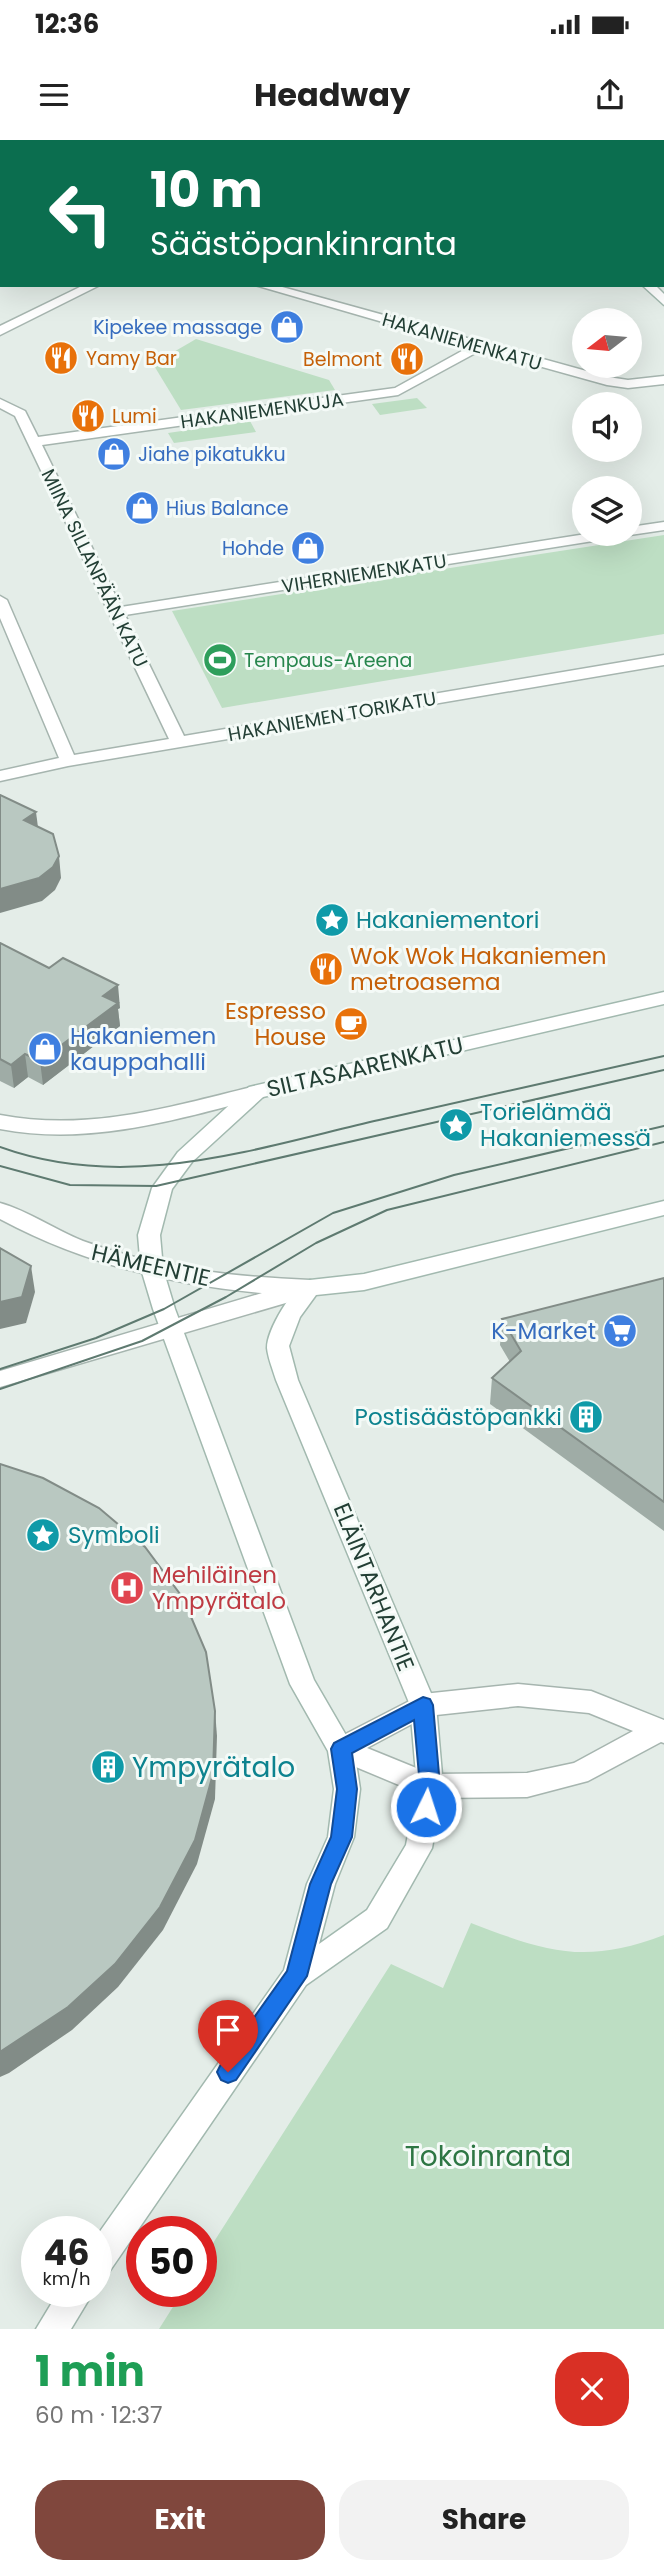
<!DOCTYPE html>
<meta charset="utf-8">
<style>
:root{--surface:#fff;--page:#f2f2f2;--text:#222;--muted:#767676;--accent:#80473d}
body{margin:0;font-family:Poppins,sans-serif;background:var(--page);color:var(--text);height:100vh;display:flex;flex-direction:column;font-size:26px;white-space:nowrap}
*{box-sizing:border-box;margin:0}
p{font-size:23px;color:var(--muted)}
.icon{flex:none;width:38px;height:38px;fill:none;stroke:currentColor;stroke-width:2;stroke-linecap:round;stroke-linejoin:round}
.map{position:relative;height:2189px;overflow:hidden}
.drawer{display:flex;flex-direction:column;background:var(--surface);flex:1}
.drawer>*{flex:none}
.top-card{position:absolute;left:0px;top:0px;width:665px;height:147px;box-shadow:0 7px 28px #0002;background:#0b6e4f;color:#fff;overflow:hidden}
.needle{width:46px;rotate:254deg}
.tools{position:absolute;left:572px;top:168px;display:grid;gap:14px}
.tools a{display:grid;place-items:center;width:70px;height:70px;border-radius:50%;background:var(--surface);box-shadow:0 7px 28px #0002;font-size:35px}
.speed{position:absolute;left:21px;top:2076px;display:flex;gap:14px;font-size:35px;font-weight:700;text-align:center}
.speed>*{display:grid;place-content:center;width:91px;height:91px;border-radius:50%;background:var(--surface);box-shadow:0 7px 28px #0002;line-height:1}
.speed small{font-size:18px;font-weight:400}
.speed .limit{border:10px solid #d22;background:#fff;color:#111}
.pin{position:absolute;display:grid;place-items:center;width:60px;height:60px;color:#fff;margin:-72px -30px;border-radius:50% 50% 50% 0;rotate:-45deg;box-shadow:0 0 7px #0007}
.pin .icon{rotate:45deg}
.me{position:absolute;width:77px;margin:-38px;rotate:4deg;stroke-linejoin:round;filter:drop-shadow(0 0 5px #0008)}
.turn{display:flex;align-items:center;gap:24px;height:147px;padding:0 35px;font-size:32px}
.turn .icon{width:91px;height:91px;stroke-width:2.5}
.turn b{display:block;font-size:49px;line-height:60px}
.round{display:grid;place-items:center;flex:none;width:74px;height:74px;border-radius:28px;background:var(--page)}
.summary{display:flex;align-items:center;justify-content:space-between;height:119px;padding:0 35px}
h1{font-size:42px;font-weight:700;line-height:52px;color:#1e9e55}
.cta{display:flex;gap:14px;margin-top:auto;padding:14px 35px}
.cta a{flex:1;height:80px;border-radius:28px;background:var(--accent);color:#fff;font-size:28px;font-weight:700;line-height:80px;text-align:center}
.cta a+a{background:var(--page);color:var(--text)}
.status{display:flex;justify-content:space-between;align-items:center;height:49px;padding:0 35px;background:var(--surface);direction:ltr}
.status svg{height:19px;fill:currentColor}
header{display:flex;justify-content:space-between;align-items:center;height:91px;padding:0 35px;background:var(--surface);font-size:32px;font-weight:700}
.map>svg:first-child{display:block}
</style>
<div class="status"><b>12:36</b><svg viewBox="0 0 49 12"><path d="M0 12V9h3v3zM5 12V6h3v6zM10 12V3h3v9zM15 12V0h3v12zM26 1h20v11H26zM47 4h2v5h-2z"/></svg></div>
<header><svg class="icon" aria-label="menu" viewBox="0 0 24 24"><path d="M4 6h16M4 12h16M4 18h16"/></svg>Headway<svg class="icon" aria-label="share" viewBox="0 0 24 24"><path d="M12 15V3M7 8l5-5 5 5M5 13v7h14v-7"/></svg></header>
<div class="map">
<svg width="664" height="2189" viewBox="0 0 664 2189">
<rect width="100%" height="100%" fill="#e4ede8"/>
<!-- green -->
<g fill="#bddec3">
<polygon points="196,199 329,240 335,250 181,270 153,224"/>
<polygon points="417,258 427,268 380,275 372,264"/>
<polygon points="250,281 256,292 174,303 168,293"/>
<polygon points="664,395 664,494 222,568 172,471"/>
<path d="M 471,1783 C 547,1812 585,1825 664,1795 L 664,2189 L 159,2189 L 183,2151 L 201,2151 L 201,2122 L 391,1824 L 443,1848 Z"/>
</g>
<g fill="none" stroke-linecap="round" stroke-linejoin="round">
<!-- minor casing -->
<g stroke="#a6b5af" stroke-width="3">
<g id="minor">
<polygon points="84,145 100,145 0,195 0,186"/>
<polygon points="255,145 275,145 608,237 628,240 664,236 664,244 628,248 607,245 481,210 398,255 42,305 121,467 586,394 619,394 612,398 125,475 184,596 664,515 664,525 68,626 0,641 0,631 59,618 0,478 0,456 7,460 74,615 169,599 15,276 0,268 0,259 25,271 38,297 395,248 469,207"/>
<polygon points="664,382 664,390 630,395 625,394 630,394 630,387"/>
<path d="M 256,946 L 266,952 L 263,957 C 176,980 90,1006 0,989 L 0,975 C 89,992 170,967 256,946 Z"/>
<path d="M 0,1063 C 29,1071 55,1090 83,1101 C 156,1128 232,1137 310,1140 L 318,1142 L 321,1148 L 318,1154 L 298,1155 L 296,1160 L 0,1247 L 0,1231 L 262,1153 C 170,1145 82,1123 0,1079 Z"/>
<path d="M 518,1544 L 591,1551 L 664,1580 L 664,1603 L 661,1602 L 588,1641 L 527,1657 L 430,1658 L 332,1617 L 328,1609 L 332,1601 L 423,1554 ZM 518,1566 L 589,1573 L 633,1591 L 574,1623 L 527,1633 L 431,1634 L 367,1608 L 427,1576 Z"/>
</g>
</g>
<!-- secondary casing -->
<g stroke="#a2b9af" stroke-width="3">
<g id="secondary">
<polygon points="488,0 499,0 500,2 489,2"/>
<polygon points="539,0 549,0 550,2 540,2"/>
<rect x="663" y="106" width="1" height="7"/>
<polygon points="642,145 655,145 664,154 664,165"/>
<path d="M 664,852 L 664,864 L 263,957 L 192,1022 L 172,1049 L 160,1095 L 163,1129 L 175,1169 L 314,1540 L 354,1609 L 360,1649 L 354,1697 L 335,1744 L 319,1804 L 367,1770 L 406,1705 L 417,1646 L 410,1565 L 276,1240 C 273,1230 268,1218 267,1208 C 267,1190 293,1145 310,1140 L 364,1134 L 664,1061 L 664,1075 L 364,1150 L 316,1155 L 300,1177 L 289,1206 L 298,1240 L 436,1565 L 443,1646 L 432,1708 L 387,1788 L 306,1845 L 107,2135 L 96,2139 L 96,2097 L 284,1830 L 307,1744 L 328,1697 L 334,1649 L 328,1611 L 290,1544 L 153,1169 L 141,1129 L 138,1095 L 152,1048 L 178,1012 L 249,947 Z"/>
<polygon points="59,2151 94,2151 71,2189 36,2189"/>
</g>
</g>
<!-- primary casing -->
<g stroke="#c1c9c6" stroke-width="3">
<g id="primary">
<polygon points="0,0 6,1 6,2 2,2 0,6"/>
<polygon points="20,0 47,0 19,2"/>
</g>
</g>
<!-- minor -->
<use href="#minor" fill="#fff" fill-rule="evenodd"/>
<!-- secondary -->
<use href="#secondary" fill="#fff" fill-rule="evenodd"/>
<!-- primary -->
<use href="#primary" fill="#68a38f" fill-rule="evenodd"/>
<!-- tram -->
<g stroke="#5e7a70" stroke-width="2">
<polyline points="508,0 510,2"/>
<path d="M 0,1007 C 127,1053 253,1009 379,980 C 474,959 569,937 664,916"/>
<polyline points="0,1026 70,1045 156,1046 664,930"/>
<polyline points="0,1229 96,1198 164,1169 333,1073 454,1035 664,986"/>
<polyline points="0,1249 142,1201 226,1157 316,1103 387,1070 664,1002"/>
</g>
</g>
<!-- wall -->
<g fill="#9faca6">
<polygon points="0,803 120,868 118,869 120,886 43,945 28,937 14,948 0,941"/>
<polygon points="664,1138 664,1391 490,1264 492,1238 510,1222 500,1205 502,1179"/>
</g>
<!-- shaded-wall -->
<g fill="#828c87">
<polygon points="36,672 39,695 24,680"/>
<polygon points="59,716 61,738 55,750 42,761 0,773 0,749"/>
<polygon points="118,845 120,868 118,869 120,886 43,945 40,921 103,856"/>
<polygon points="25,914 28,937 14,948 11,925"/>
<polygon points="31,1126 35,1152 26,1183 0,1189 0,1162"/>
<polygon points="215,1571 217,1596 215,1659 197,1724 163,1790 118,1847 72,1890 9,1933 0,1937 0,1912"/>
</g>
<!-- building -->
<g fill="#b9c8c1" stroke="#828c87" stroke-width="2">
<polygon points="0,655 36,672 24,680 53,694 59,716 53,727 39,738 0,749"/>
<polygon points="0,803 49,828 63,818 118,845 103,856 118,863 40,921 25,914 11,925 0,919"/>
<polygon points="0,1108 31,1126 22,1157 0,1162"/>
<polygon points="664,1138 664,1362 492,1238 521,1211 502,1179"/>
<polygon points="0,1324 43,1338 99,1368 145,1407 183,1458 206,1512 215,1571 213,1634 195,1700 160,1767 115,1824 68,1867 0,1912"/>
</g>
<!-- route -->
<polygon fill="#1a73e8" stroke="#114b97" stroke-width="2" points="423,1557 430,1559 433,1565 440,1646 434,1673 426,1676 419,1673 416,1667 420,1646 414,1580 352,1613 357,1649 352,1697 331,1744 307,1836 236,1940 228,1943 221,1940 217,1932 221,1924 287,1831 310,1744 331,1697 337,1649 331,1609 334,1603"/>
<!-- icons -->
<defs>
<g id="shop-disc" transform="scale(1.75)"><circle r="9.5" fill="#3f7fe0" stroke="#f4faf7"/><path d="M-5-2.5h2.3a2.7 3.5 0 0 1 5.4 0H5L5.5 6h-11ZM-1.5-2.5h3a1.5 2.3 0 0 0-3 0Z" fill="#fff"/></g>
<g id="restaurant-disc" transform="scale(1.75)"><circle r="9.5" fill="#e8710a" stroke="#f4faf7"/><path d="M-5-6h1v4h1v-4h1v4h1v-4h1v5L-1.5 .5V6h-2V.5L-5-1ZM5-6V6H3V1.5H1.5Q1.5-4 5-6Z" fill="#fff"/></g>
<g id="stadium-disc" transform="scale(1.75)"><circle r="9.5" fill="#2e9e5b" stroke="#f4faf7"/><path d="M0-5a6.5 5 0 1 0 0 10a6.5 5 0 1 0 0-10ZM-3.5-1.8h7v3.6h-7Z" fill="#fff"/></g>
<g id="sight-disc" transform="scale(1.75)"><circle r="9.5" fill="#0f9aa8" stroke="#f4faf7"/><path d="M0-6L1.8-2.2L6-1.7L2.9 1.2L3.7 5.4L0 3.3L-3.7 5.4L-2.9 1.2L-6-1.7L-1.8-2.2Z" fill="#fff"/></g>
<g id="cafe-disc" transform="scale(1.75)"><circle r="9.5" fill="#e8710a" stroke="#f4faf7"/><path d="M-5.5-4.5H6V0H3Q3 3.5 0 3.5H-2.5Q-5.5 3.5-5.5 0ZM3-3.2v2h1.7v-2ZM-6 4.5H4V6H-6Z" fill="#fff"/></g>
<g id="supermarket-disc" transform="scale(1.75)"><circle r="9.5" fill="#3f7fe0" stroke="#f4faf7"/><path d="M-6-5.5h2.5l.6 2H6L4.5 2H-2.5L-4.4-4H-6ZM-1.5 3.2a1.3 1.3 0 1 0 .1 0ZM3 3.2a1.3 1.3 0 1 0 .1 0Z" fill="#fff"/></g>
<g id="building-disc" transform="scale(1.75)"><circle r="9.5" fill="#0f9aa8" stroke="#f4faf7"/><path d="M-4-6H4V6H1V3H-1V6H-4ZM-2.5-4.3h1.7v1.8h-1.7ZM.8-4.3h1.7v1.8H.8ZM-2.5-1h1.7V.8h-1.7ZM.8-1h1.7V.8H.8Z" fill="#fff"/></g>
<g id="hospital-disc" transform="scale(1.75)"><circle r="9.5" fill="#e0444e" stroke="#f4faf7"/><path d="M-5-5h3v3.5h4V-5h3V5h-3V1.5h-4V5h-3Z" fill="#fff"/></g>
</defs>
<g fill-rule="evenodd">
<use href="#shop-disc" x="287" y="187"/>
<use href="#restaurant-disc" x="61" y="218"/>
<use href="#restaurant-disc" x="407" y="219"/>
<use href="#restaurant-disc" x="88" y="276"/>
<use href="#shop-disc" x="114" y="314"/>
<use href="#shop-disc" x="142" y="368"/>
<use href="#shop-disc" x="308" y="408"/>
<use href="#stadium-disc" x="220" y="520"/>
<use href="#sight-disc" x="332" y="780"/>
<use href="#restaurant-disc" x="326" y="829"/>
<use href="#cafe-disc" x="351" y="884"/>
<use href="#shop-disc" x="45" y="909"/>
<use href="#sight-disc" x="456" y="985"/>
<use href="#supermarket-disc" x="620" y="1191"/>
<use href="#building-disc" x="586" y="1277"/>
<use href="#sight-disc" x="43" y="1395"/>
<use href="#hospital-disc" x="127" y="1448"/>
<use href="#building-disc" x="108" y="1627"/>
</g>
<g text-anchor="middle" stroke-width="6" stroke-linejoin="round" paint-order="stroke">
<!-- far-shop labels -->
<g font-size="19" fill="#366cbe" stroke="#f4faf7" text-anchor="end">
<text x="262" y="194">Kipekee massage</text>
<text x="138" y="321" text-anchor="start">Jiahe pikatukku</text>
<text x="166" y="375" text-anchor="start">Hius Balance</text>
<text x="284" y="415">Hohde</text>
</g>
<!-- far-street labels -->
<g font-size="19" fill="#233f35" stroke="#f4faf7">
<text transform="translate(462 201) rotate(16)" y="7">HAKANIEMENKATU</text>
<text transform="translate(262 270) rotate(-8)" y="7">HAKANIEMENKUJA</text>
<text transform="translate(95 428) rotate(64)" y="7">MIINA SILLANPÄÄN KATU</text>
<text transform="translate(364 433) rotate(-9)" y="7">VIHERNIEMENKATU</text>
<text transform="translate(332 576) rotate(-10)" y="7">HAKANIEMEN TORIKATU</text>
</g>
<!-- far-food labels -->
<g font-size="19" fill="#c56008" stroke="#f4faf7" text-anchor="start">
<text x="86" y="225">Yamy Bar</text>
<text x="382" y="226" text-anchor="end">Belmont</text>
<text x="112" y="283">Lumi</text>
</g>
<!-- far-leisure labels -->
<g font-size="19" fill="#27864d" stroke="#f4faf7" text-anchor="start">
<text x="244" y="527">Tempaus-Areena</text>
</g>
<!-- culture labels -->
<g font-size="23" fill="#0d838f" stroke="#f4faf7" text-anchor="start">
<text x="356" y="788">Hakaniementori</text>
<text x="480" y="980">Torielämää<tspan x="480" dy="26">Hakaniemessä</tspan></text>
<text x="562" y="1285" text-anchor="end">Postisäästöpankki</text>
<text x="68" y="1403">Symboli</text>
</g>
<!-- food labels -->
<g font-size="23" fill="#c56008" stroke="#f4faf7" text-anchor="start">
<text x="350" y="824">Wok Wok Hakaniemen<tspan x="350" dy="26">metroasema</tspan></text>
<text x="326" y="879" text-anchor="end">Espresso<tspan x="326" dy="26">House</tspan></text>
</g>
<!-- shop labels -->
<g font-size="23" fill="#366cbe" stroke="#f4faf7" text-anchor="start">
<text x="70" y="904">Hakaniemen<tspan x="70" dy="26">kauppahalli</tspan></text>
<text x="596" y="1199" text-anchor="end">K-Market</text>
</g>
<!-- street labels -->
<g font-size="23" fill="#233f35" stroke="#f4faf7">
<text transform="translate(365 927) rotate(-13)" y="8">SILTASAARENKATU</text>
<text transform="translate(151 1125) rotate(13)" y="8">HÄMEENTIE</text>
<text transform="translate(374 1447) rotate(68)" y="8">ELÄINTARHANTIE</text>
</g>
<!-- health labels -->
<g font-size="23" fill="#be3a42" stroke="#f4faf7" text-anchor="start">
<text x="152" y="1443">Mehiläinen<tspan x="152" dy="26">Ympyrätalo</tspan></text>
</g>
<!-- near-culture labels -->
<g font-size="28" fill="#0d838f" stroke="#f4faf7" text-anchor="start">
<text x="132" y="1637">Ympyrätalo</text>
</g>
<!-- near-park labels -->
<g font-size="28" fill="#2d7643" stroke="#f4faf7">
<text x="488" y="2026">Tokoinranta</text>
</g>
</g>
</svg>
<div class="tools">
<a><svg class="needle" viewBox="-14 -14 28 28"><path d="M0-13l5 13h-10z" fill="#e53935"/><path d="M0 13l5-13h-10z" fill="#767676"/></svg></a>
<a><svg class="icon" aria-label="sound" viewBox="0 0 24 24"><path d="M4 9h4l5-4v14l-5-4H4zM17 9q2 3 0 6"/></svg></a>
<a><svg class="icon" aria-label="layers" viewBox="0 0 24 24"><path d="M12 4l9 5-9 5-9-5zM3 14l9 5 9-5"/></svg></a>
</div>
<div class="speed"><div>46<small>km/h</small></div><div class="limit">50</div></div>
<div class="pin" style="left:228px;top:1932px;background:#d93025"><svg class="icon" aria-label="arrive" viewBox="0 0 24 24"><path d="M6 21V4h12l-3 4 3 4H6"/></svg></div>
<svg class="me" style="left:426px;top:1667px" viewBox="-20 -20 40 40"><circle r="17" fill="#1a73e8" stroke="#fff" stroke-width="3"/><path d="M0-11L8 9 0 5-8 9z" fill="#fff"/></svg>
<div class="top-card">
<div class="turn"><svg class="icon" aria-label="left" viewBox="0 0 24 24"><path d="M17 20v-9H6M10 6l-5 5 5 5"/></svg><div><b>10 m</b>Säästöpankinranta</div></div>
</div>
</div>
<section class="drawer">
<div class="summary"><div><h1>1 min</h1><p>60 m · 12:37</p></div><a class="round" style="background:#d93025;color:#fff"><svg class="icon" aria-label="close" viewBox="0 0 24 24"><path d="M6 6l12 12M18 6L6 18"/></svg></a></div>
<div class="cta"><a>Exit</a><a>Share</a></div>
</section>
